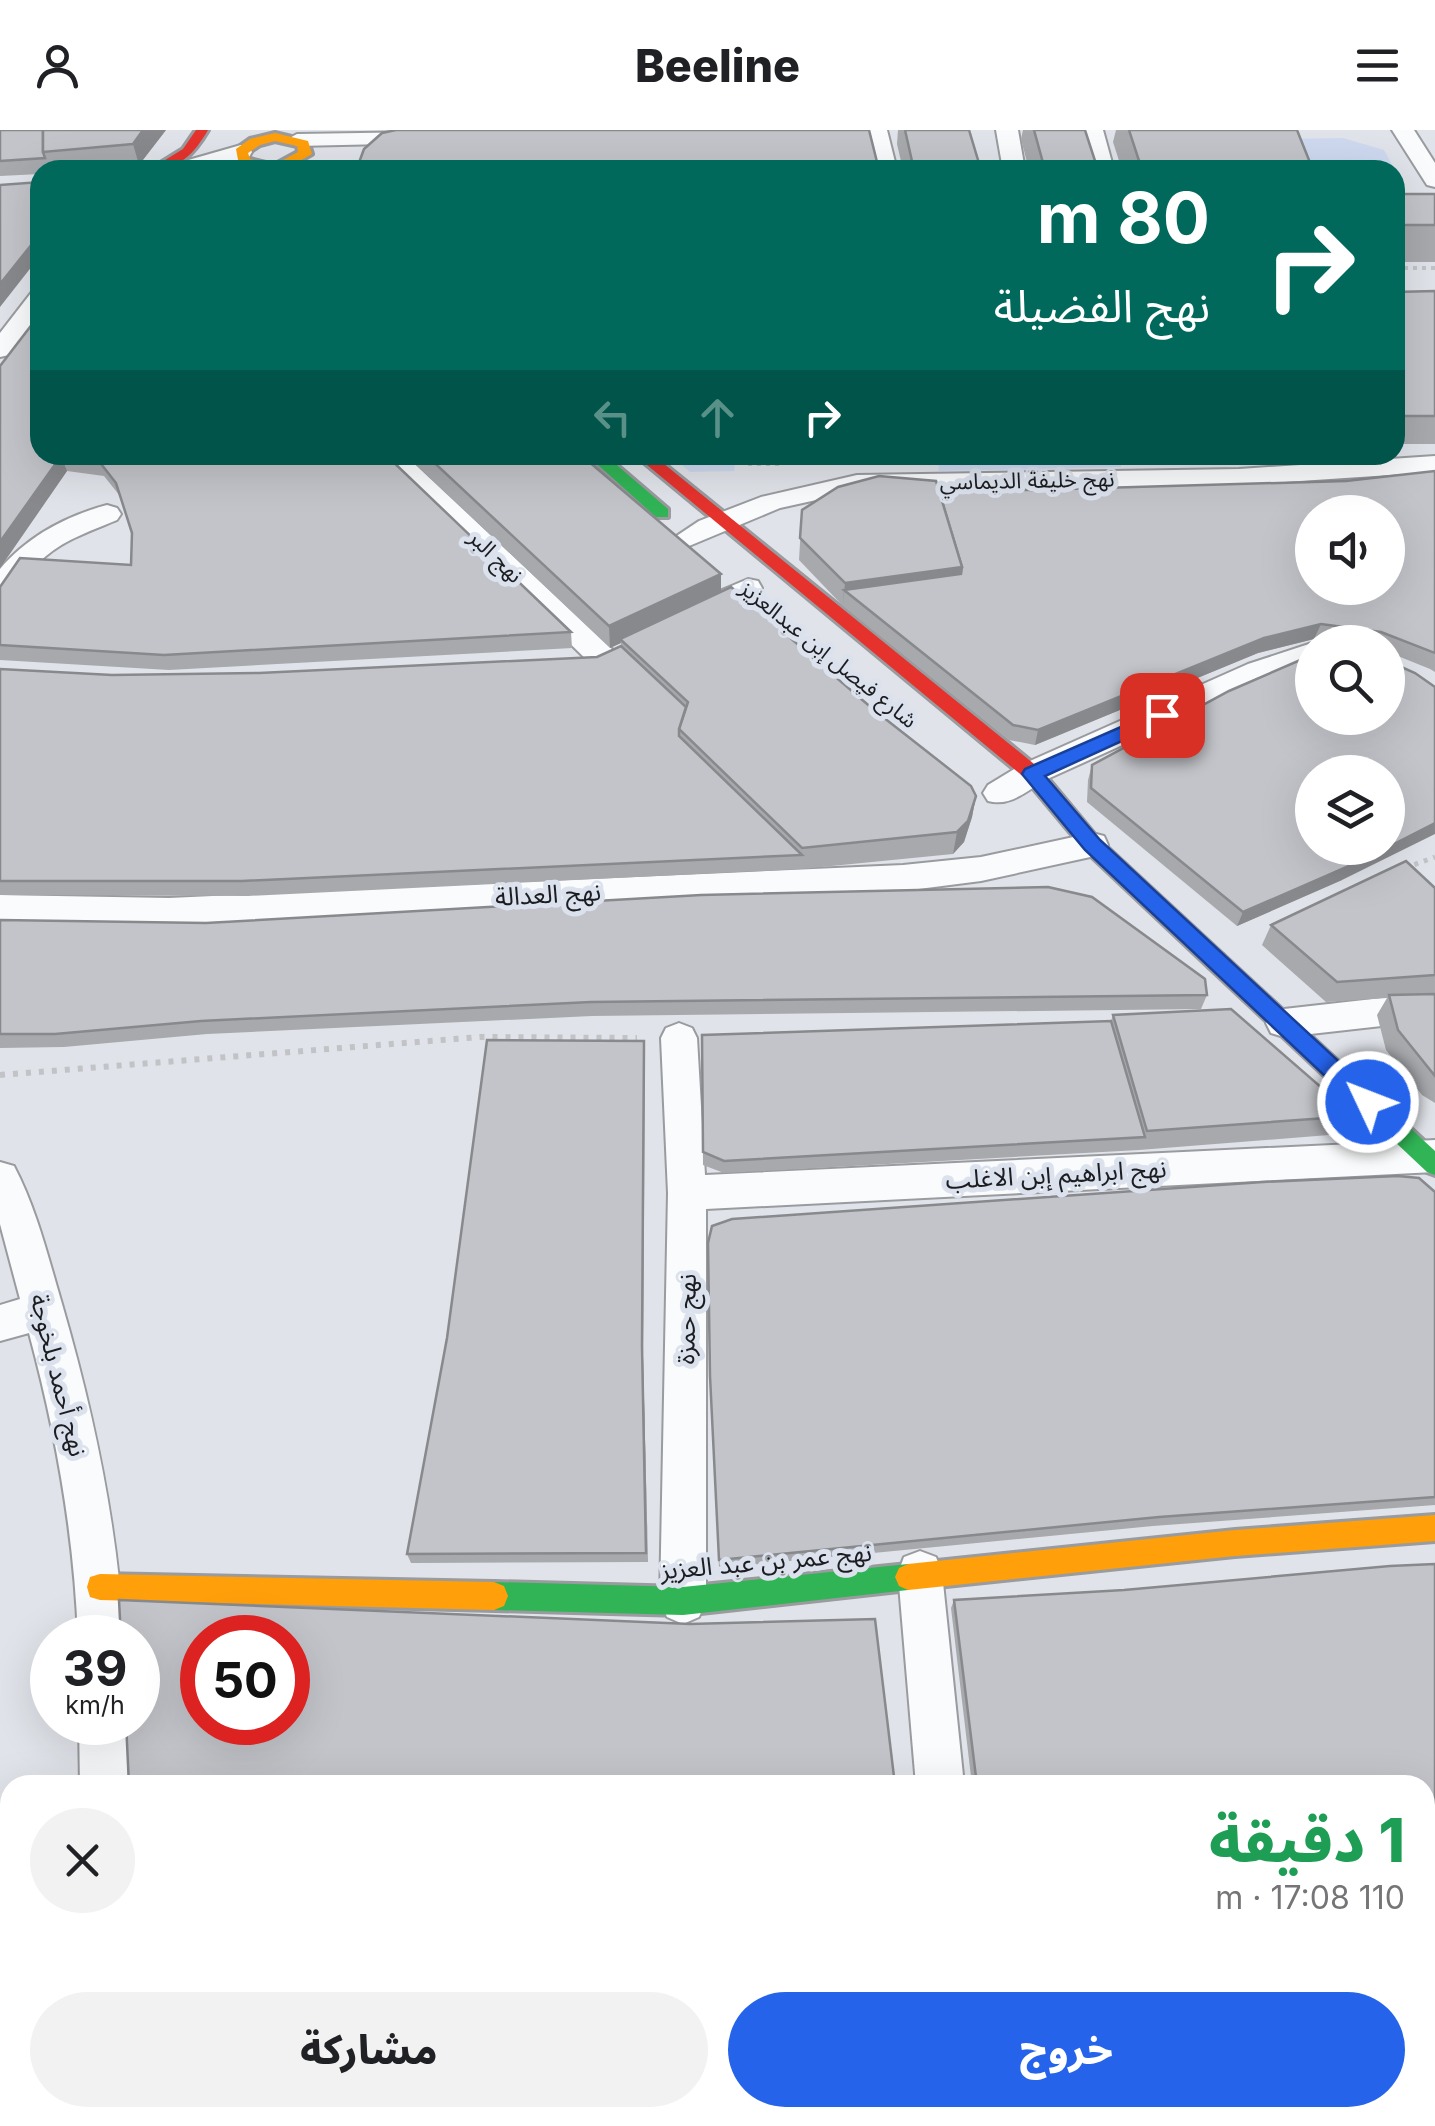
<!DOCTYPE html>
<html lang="ar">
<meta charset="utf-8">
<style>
:root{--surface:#fff;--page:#f2f2f2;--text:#202124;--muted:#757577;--accent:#2563eb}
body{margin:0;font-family:Inter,"Noto Sans Arabic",sans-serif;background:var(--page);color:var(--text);direction:rtl;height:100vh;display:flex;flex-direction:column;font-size:38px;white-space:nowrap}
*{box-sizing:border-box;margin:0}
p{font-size:32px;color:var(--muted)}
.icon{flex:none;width:55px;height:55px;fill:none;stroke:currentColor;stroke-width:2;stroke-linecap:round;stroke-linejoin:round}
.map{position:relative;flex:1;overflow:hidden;direction:ltr}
.details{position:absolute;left:0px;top:1645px;width:1435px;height:352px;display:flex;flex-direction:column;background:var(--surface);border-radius:30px 30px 0 0;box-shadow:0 10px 40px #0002;direction:rtl}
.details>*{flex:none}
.top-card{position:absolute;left:30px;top:30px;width:1375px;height:305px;border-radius:30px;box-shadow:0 10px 40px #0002;direction:rtl;background:#00695c;color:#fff;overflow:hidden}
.fabs{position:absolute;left:1295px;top:365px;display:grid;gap:20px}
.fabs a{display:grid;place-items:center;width:110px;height:110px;border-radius:50%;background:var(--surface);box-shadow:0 10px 40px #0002;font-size:50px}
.speed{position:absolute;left:30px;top:1485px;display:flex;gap:20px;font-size:50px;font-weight:700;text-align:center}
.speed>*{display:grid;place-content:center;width:130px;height:130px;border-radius:50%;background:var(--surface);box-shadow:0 10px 40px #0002;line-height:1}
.speed small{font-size:25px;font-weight:400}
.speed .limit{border:15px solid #d22;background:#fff;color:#111}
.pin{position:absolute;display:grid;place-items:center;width:85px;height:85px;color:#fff;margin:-42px;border-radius:20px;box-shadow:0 5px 15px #0006}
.me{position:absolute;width:110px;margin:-55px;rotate:313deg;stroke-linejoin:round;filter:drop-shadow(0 0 8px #0008)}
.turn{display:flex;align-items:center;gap:35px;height:210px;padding:0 30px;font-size:45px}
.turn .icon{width:130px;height:130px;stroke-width:2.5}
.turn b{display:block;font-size:70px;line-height:85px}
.lanes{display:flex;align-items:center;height:95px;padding:0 30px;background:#0003;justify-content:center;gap:50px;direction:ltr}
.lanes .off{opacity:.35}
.round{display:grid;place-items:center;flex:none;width:105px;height:105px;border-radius:52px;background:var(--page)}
.headline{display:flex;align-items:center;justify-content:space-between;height:170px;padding:0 30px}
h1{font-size:60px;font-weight:800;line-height:75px;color:#1e9e55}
.cta{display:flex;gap:20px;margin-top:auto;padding:20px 30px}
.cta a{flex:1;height:115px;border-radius:60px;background:var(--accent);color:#fff;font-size:40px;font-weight:800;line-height:115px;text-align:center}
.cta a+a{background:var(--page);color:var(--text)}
header{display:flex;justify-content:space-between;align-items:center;height:130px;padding:0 30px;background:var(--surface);font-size:45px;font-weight:800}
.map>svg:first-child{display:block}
</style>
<header><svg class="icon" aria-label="menu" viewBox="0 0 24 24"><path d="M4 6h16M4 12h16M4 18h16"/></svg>Beeline<svg class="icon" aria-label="person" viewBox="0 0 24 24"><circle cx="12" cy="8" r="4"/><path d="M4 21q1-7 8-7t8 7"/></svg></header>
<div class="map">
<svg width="1435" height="1996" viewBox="0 0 1435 1996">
<rect width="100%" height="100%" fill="#e0e3e9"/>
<!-- green -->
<g fill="#ced9f0">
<polygon points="1343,8 1384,20 1395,40 1288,40 1276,9"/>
<polygon points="671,325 736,325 734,341 690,342"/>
<polygon points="938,325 1121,325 1121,337 939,341"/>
</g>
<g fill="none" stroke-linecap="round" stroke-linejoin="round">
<!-- lane casing -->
<g stroke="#999b9f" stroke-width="4">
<polygon id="lane" points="1343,325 1355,325 1361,341 1359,344 1351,344"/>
</g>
<!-- street casing -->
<g stroke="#999b9f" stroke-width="4">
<g id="street">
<polygon points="865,0 887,0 897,40 875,40"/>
<polygon points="996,0 1018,0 1025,40 1003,40"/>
<polygon points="1081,0 1103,0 1114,40 1092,40"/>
<polygon points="1392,0 1414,0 1435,33 1435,57 1427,55"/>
<polygon points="424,2 435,8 432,13 297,16 286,10 297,4"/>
<polygon points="241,15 249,17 252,22 249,27 203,40 168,40 171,35"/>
<polygon points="40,161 40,184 9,225 0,227 0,203 31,163"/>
<polygon points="377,325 405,325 613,520 617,527 613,534 591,534"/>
<polygon points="1435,326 1435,342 1239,355 857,361 780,378 689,416 679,413 675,407 699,391 761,367 857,345 1239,339"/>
<path d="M 107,375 L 117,378 L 121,384 L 117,390 C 93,400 66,409 46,426 C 30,438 19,463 0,468 L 0,439 C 27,407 66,386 107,375 Z"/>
<polygon points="748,449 758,451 762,458 758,465 692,494 682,491 677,484 682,477"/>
<path d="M 1312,513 L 1312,534 L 1270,548 L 1043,651 C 1026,662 1009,677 988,671 L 983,663 L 988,655 L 1021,635 L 1248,534 Z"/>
<polygon points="1092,703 1104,706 1108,715 1104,724 981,751 903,761 169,794 0,791 0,765 169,768 903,735 981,727"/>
<polygon points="1435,862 1435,890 1284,907 1271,903 1266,893 1271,883 1284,879"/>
<polygon points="679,893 692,898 697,908 705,1045 1435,1010 1435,1042 706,1079 706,1471 699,1487 683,1494 667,1487 660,1471 668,1063 661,908 666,898"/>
<path d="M 0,1032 L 14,1036 C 37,1080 48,1127 62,1174 C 94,1284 117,1393 124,1508 L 78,1508 C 74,1403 56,1303 29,1203 L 0,1211 L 0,1175 L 20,1169 L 0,1094 Z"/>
<polygon points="920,1421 936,1427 942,1443 964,1655 916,1655 898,1443 904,1427"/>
<polygon points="79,1592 127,1592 128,1655 80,1655"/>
<rect x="1425" y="1909" width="10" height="52"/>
<polygon points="66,1988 119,1988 120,1996 66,1996"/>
<polygon points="944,1988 997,1988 998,1996 944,1996"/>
</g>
</g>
<!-- fast casing -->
<g stroke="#999b9f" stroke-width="6">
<g id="fast">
<polygon points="587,325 605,325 668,379 668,387 656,387"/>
<polygon points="1216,823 1223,825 1435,1021 1435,1045 1427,1042 1209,837 1206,831"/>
<polygon points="908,1434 917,1438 921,1447 917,1456 908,1460 683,1485 494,1480 484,1476 480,1466 484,1456 494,1452 683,1457"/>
</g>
</g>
<!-- slow casing -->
<g stroke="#999b9f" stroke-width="6">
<g id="slow">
<path d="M 275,3 L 308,11 L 312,24 L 284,40 L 239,35 L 236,19 L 250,9 ZM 275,11 L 297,16 L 298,22 L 274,35 L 250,29 L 248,23 L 260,15 Z"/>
<polygon points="1435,1385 1435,1411 1235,1426 908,1460 899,1456 895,1447 899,1438 908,1434 1235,1400"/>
<polygon points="100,1444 494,1452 504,1456 508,1466 504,1476 494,1480 100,1470 90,1467 87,1457 90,1447"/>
</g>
</g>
<!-- jam casing -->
<g stroke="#999b9f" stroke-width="6">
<g id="jam">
<path d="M 196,0 L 208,0 C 194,24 179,40 149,40 L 183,19 Z"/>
<polygon points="635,325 653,325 1039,638 1099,710 1223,825 1226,831 1223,837 1209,837 1085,720 1025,648"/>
</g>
</g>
<!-- path-far2 -->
<g stroke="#c2c3c6" stroke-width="4" stroke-dasharray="4 5" stroke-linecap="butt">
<polyline points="1395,138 1435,138"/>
<polyline points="748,334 782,334"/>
</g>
<!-- path-far1 -->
<polyline stroke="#c2c3c6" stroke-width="5" stroke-dasharray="4 6" stroke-linecap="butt" points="1405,738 1435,727"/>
<!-- path -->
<polyline stroke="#c2c3c6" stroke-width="6" stroke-dasharray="5 8" stroke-linecap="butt" points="0,945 480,907 637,908"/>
<!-- lane -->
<use href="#lane" fill="#fafbfc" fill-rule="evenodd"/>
<!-- street -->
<use href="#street" fill="#fafbfc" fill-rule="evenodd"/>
<!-- fast -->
<use href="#fast" fill="#30b455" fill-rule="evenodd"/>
<!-- slow -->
<use href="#slow" fill="#ff9f0a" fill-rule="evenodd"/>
<!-- jam -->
<use href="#jam" fill="#e5322d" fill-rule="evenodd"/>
</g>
<!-- wall -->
<g fill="#a7a9ad">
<polygon points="0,0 166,0 139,35 88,40 40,40 40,44 0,46"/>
<polygon points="898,0 969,0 981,40 903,40 897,14"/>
<polygon points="1023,0 1085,0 1098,40 1029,40 1021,9"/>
<polygon points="1116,0 1297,0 1313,40 1122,40 1113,12"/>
<rect x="1395" y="64" width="40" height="68"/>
<polygon points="1435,161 1435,314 1395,314 1395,162"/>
<polygon points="0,236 386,325 571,502 572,518 169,540 0,530 0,457 131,435 132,403 120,366 104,346 67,341 0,438"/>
<polygon points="406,325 581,325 721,462 874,580 976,666 972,687 964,712 953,724 801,739 248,766 0,765 0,539 112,545 259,543 597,527 621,516 621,513 610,518"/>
<polygon points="764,325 890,325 890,330 764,328"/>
<polygon points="1435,341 1435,542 1430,539 1388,522 1388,512 1339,512 1314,509 1258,523 1035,615 1009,610 843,476 799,430 802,380 938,358 1032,360 1346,351"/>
<polygon points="1092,635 1342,750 1237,796 1087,672 1088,650"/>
<polygon points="1435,758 1435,973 1422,965 1386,920 1377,885 1387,868 1326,872 1262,815 1271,795"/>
<polygon points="0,790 1207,865 1201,879 592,886 207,904 64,917 0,918"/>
<polygon points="1113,885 1340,987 1329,1005 1139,1020 724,1043 703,1035 702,905 1111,891"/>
<polygon points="645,924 643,1227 648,1432 411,1433 407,1424"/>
<polygon points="1435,1062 1435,1375 1153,1396 719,1438 710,1257"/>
<polygon points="1435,1434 1435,1879 1425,1880 1425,1655 972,1655 951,1478 954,1470 1124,1460"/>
</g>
<!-- shaded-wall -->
<g fill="#88898d">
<polygon points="143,0 166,0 139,35 133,14"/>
<polygon points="40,104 40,126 0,177 0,154"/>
<polygon points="61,326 67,341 0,438 0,412"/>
<polygon points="962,437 959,459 844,460 843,476 845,453"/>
<polygon points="721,444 721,466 620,509 621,513 610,518 609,496"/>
<polygon points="1321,494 1314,509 1258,523 1035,615 1038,600 1264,508"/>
<polygon points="976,666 972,687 964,712 953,724 957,702"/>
<polygon points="1435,693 1435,704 1342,750 1237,796 1243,782 1388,718"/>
<polygon points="644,911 643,1227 648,1432 642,1216"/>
</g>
<!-- building -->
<g fill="#c2c4c9" stroke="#88898d" stroke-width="2.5" fill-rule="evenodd">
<polygon points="0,0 43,0 43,22 45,28 0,31"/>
<polygon points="43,0 143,0 133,14 43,22"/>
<polygon points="396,0 869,0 879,40 359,40 357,38 364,19 382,3"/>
<polygon points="905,0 969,0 981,40 914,40"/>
<polygon points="1034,0 1085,0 1098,40 1045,40"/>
<polygon points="1129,0 1297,0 1313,40 1142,40"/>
<polygon points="224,36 226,40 191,40"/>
<polygon points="120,37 147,37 144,40 117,40"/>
<polygon points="40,52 40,104 0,154 0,55"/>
<rect x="1395" y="64" width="40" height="31"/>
<polygon points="1435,161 1435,286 1395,286 1395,162"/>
<polygon points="40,184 40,325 386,325 571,502 164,525 0,515 0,457 20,428 131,435 132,403 116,353 98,330 61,326 0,412 0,236"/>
<polygon points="426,325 581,325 721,444 609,496"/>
<path d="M 1435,341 L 1435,523 L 1381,502 L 1321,494 L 1264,508 L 1038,600 L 1013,595 L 844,460 L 961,444 L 962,437 L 938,358 L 1032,360 L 1346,351 ZM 1312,382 L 1388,382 L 1388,458 L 1312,458 Z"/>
<polygon points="879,346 936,351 962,437 845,453 800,408 802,380 838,357"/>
<polygon points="731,457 874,580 971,656 976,666 968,691 957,702 802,718 679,599 688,572 620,509"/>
<polygon points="621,516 686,577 679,599 679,606 802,725 242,751 0,751 0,539 112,545 259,543 597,527"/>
<polygon points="1312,525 1312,588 1388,588 1388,531 1415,543 1435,557 1435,693 1388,717 1388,642 1312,642 1312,718 1386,718 1349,736 1243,782 1091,658 1092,635 1229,561"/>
<polygon points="1406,731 1435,758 1435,845 1337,852 1271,795"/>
<polygon points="1048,757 1092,767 1205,849 1207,865 591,872 201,891 55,904 0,904 0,790 206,793 701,765"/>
<polygon points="1435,864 1435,946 1398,900 1389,865"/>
<polygon points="1231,879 1345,978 1340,987 1147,1001 1113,885"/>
<polygon points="1111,891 1145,1007 724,1031 703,1022 702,905"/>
<polygon points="487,910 644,911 642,1216 646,1423 407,1424 447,1208"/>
<polygon points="1398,1046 1419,1048 1435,1062 1435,1367 1159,1387 719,1430 710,1246 708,1113 712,1096 732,1089 1263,1052"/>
<polygon points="1435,1434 1435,1878 1425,1878 1425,1655 977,1655 954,1470 1124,1460 1390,1436"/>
<path d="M 119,1470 L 690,1494 L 875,1489 L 895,1655 L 129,1655 L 126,1592 L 138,1592 L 138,1508 L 121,1508 ZM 202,1508 L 288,1508 L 288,1592 L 202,1592 Z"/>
<polygon points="1425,1978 1435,1978 1435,1996 1088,1996 1208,1988 1425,1988"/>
<polygon points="101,1988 224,1988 101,1990"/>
</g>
<!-- route -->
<polygon fill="#2563eb" stroke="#184099" stroke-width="2.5" points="1162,579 1171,585 1168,590 1045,646 1100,710 1376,966 1379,972 1376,979 1360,979 1085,720 1022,644 1025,639"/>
<g text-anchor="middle" stroke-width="10" stroke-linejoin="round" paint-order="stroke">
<!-- far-street labels -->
<g font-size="22" fill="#1b1d21" stroke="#dce2ed">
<text transform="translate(1027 350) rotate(-1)" y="8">نهج خليفة الديماسي</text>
<text transform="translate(496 426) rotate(44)" y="8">نهج البر</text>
<text transform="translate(829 524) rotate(39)" y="8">شارع فيصل إبن عبدالعزيز</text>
</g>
<!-- street labels -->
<g font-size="25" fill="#1b1d21" stroke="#dce2ed">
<text transform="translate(548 764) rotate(-3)" y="9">نهج العدالة</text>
<text transform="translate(1056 1044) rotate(-3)" y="9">نهج ابراهيم إبن الاغلب</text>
<text transform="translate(686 1189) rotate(-89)" y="9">نهج حمزة</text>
<text transform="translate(59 1245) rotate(76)" y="9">نهج أحمد بلخوجة</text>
<text transform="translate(766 1431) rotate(-5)" y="9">نهج عمر بن عبد العزيز</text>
</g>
</g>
</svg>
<div class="fabs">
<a><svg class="icon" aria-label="sound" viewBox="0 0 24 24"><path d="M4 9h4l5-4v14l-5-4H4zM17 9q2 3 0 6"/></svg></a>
<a><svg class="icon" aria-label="search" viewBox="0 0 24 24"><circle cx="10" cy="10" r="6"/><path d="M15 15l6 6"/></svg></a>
<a><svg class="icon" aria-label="layers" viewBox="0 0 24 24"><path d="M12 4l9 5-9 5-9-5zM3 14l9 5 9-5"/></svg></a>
</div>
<div class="speed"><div>39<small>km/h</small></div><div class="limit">50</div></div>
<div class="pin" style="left:1162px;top:585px;background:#d93025"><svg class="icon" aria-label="arrive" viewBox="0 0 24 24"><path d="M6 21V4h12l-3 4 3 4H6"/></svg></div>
<svg class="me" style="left:1368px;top:972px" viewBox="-20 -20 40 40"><circle r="17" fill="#2563eb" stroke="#fff" stroke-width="3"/><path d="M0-11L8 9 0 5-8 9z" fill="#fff"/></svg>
<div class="top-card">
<div class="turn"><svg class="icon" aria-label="right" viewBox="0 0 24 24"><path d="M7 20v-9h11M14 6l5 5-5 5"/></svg><div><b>80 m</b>نهج الفضيلة</div></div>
<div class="lanes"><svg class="icon off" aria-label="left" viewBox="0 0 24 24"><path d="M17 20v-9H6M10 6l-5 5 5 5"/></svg><svg class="icon off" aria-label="ahead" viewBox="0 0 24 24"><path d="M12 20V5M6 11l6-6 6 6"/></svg><svg class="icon" aria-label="right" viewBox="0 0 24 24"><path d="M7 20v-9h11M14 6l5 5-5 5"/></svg></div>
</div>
<section class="details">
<div class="headline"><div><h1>1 دقيقة</h1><p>110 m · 17:08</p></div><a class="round"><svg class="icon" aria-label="close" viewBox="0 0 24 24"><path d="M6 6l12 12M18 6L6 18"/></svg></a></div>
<div class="cta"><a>خروج</a><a>مشاركة</a></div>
</section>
</div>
